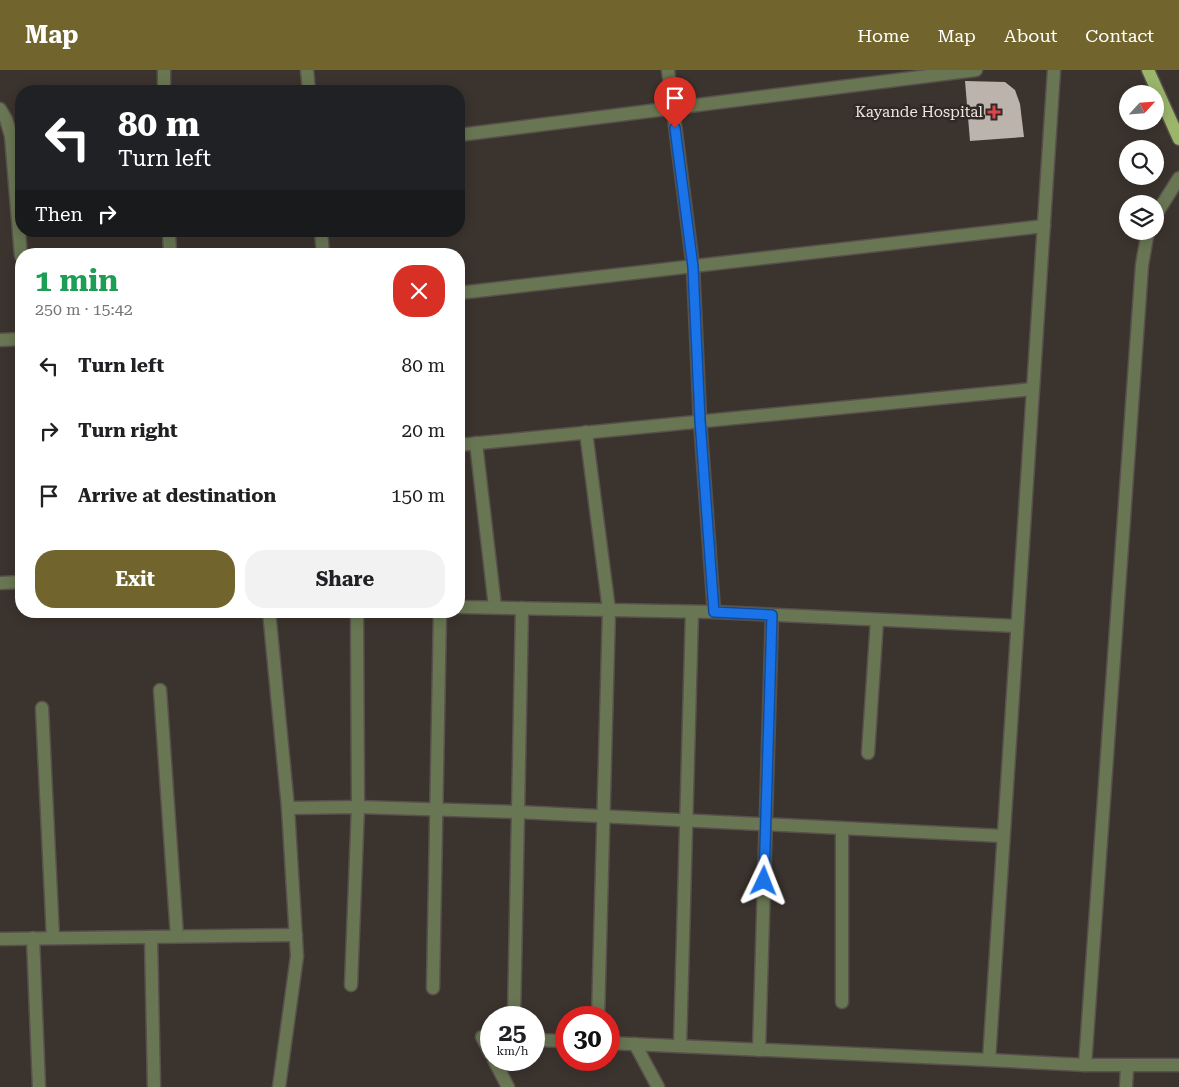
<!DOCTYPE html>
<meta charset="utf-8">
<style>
:root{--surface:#fff;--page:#f2f2f2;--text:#202124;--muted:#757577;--accent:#71642c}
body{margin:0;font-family:"Roboto Serif",serif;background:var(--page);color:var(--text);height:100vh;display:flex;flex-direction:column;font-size:19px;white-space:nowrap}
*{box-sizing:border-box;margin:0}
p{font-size:16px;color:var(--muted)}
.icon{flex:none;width:28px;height:28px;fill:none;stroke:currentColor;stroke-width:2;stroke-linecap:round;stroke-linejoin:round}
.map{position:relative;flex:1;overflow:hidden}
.panel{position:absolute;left:15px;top:178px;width:450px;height:370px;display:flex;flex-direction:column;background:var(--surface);border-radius:20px;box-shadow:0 2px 12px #0003}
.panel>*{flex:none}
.guide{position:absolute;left:15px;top:15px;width:450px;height:152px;border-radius:20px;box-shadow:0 2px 12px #0003;background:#202124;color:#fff;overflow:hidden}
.needle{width:32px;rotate:64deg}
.tools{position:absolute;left:1119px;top:15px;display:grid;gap:10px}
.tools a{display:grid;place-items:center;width:45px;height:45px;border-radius:50%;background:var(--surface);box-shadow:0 2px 12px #0003;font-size:25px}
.speed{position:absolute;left:480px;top:936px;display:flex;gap:10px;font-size:25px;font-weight:700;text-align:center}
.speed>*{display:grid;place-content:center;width:65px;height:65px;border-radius:50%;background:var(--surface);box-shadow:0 2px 12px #0003;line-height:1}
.speed small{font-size:12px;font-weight:400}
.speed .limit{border:8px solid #d22;background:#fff;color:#111}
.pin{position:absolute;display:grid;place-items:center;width:42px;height:42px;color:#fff;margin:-51px -21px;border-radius:50% 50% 50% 0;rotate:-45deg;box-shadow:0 0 5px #0007}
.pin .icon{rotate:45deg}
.me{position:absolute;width:55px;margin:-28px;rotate:2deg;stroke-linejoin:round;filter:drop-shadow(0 0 4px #0008)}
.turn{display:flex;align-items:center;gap:18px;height:105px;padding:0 20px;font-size:22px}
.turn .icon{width:65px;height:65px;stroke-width:2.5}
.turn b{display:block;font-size:35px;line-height:42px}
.then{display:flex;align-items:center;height:48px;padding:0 20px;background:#0003;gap:10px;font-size:19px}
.round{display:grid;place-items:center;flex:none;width:52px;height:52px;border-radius:20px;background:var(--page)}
.head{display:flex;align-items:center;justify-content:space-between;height:85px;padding:0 20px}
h1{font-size:30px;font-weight:700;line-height:38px;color:#1e9e55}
.button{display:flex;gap:10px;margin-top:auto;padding:10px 20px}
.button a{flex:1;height:58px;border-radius:20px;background:var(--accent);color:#fff;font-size:20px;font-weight:700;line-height:58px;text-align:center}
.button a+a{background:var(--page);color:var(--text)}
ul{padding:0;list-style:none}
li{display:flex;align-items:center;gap:15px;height:65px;padding:0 20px}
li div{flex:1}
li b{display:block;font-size:19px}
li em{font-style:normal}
header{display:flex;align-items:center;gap:30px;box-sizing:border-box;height:70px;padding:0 25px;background:var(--accent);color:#fff}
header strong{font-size:24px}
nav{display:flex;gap:28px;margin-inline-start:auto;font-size:18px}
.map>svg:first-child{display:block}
</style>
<header>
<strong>Map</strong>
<nav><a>Home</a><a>Map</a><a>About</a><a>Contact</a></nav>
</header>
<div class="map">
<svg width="1179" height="1017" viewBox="0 0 1179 1017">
<rect width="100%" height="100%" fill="#3b332e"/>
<!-- building -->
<polygon fill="#bcb3ac" points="965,11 1005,12 1015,20 1020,34 1024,67 970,71"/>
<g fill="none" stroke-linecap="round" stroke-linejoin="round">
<!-- minor casing -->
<g stroke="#57504b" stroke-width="15">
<g id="minor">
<polyline points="164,0 164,21"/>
<polyline points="307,0 309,21"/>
<polyline points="668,0 693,197 700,350 714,542"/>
<polyline points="0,39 6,49 11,66 21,186"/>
<polyline points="459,65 976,0"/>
<polyline points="1155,146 1179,108"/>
<polyline points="169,161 170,184"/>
<polyline points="321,161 323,184"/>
<polyline points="1148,161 1142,195 1085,995 1179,995"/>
<polyline points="459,223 1044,156"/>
<polyline points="0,270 21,269"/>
<polyline points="586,362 609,540 598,948"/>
<polyline points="476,373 495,537"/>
<polyline points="459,375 1033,319"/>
<polyline points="0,513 21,512"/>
<polyline points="459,537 714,542 1017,556"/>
<polyline points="269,541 288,738"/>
<polyline points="160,620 177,866"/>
<polyline points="42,638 53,868"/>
<polyline points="868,683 877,550"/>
<polyline points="842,758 842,932"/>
<polyline points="151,867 154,1017"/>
<polyline points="33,868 39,1017"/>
<polyline points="0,869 296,865"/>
<polyline points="351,915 358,737 357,542"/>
<polyline points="433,918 440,541"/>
<polyline points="514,948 522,538"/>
<polyline points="482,967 491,984"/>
<polyline points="534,970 566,971"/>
<polyline points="609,973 989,990 1054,0"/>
<polyline points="635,974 658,1017"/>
<polyline points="680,976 692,542"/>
<polyline points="759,980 772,545"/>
<polyline points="494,990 508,1017"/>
<polyline points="989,990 1085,995"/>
<polyline points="279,1017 297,886 288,738 358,737 518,742 1003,766"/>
<polyline points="1126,1017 1127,996"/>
</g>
</g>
<!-- primary casing -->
<g stroke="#57504b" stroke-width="15">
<polyline id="primary" points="1148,0 1179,69"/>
</g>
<!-- minor -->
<use href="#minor" stroke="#697653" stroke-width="12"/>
<!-- primary -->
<use href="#primary" stroke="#9bb66b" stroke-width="12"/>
</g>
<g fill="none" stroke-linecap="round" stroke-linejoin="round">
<!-- route casing -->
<g stroke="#114b97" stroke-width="12">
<polyline id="route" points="675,58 693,197 700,350 714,542 772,545 764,811"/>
</g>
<!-- route -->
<use href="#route" stroke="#1a73e8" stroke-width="9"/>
</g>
<!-- markers -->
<path fill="#e0444e" stroke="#312924" stroke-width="2" d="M991.5 34.5h5v5h5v5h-5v5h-5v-5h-5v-5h5z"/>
<g text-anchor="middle" stroke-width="5" stroke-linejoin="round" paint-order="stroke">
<!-- poi labels -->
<g font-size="15" fill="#ece7e4" stroke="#312924" text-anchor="end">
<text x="983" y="47">Kayande Hospital</text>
</g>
</g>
</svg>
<div class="tools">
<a><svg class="needle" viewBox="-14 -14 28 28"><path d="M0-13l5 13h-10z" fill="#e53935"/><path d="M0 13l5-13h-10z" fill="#757577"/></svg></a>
<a><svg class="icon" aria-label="search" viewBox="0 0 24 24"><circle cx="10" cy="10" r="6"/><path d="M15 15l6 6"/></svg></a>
<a><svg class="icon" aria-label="layers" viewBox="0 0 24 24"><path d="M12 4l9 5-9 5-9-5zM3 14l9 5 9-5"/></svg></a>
</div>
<div class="speed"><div>25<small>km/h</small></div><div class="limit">30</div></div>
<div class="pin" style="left:675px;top:58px;background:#d93025"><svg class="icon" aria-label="arrive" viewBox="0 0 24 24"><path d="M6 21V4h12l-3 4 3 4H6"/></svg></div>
<svg class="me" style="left:764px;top:811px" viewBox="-20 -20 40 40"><path d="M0-17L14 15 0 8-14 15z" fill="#1a73e8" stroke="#fff" stroke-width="4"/></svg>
<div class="guide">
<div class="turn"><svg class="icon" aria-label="left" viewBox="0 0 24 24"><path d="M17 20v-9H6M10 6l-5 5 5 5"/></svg><div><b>80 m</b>Turn left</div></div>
<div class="then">Then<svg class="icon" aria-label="right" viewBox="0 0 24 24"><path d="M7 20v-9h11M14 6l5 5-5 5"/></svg></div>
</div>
<section class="panel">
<div class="head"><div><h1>1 min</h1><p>250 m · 15:42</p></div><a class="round" style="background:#d93025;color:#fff"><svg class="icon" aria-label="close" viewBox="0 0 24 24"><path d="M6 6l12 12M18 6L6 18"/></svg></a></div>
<ul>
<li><svg class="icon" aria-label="left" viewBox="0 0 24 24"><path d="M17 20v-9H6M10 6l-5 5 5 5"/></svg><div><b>Turn left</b></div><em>80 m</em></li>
<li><svg class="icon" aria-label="right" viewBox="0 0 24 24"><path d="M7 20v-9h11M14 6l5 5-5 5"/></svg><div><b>Turn right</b></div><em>20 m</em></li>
<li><svg class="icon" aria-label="arrive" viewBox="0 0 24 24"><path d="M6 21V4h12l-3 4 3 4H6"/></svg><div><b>Arrive at destination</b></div><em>150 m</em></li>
</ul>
<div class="button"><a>Exit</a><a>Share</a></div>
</section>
</div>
